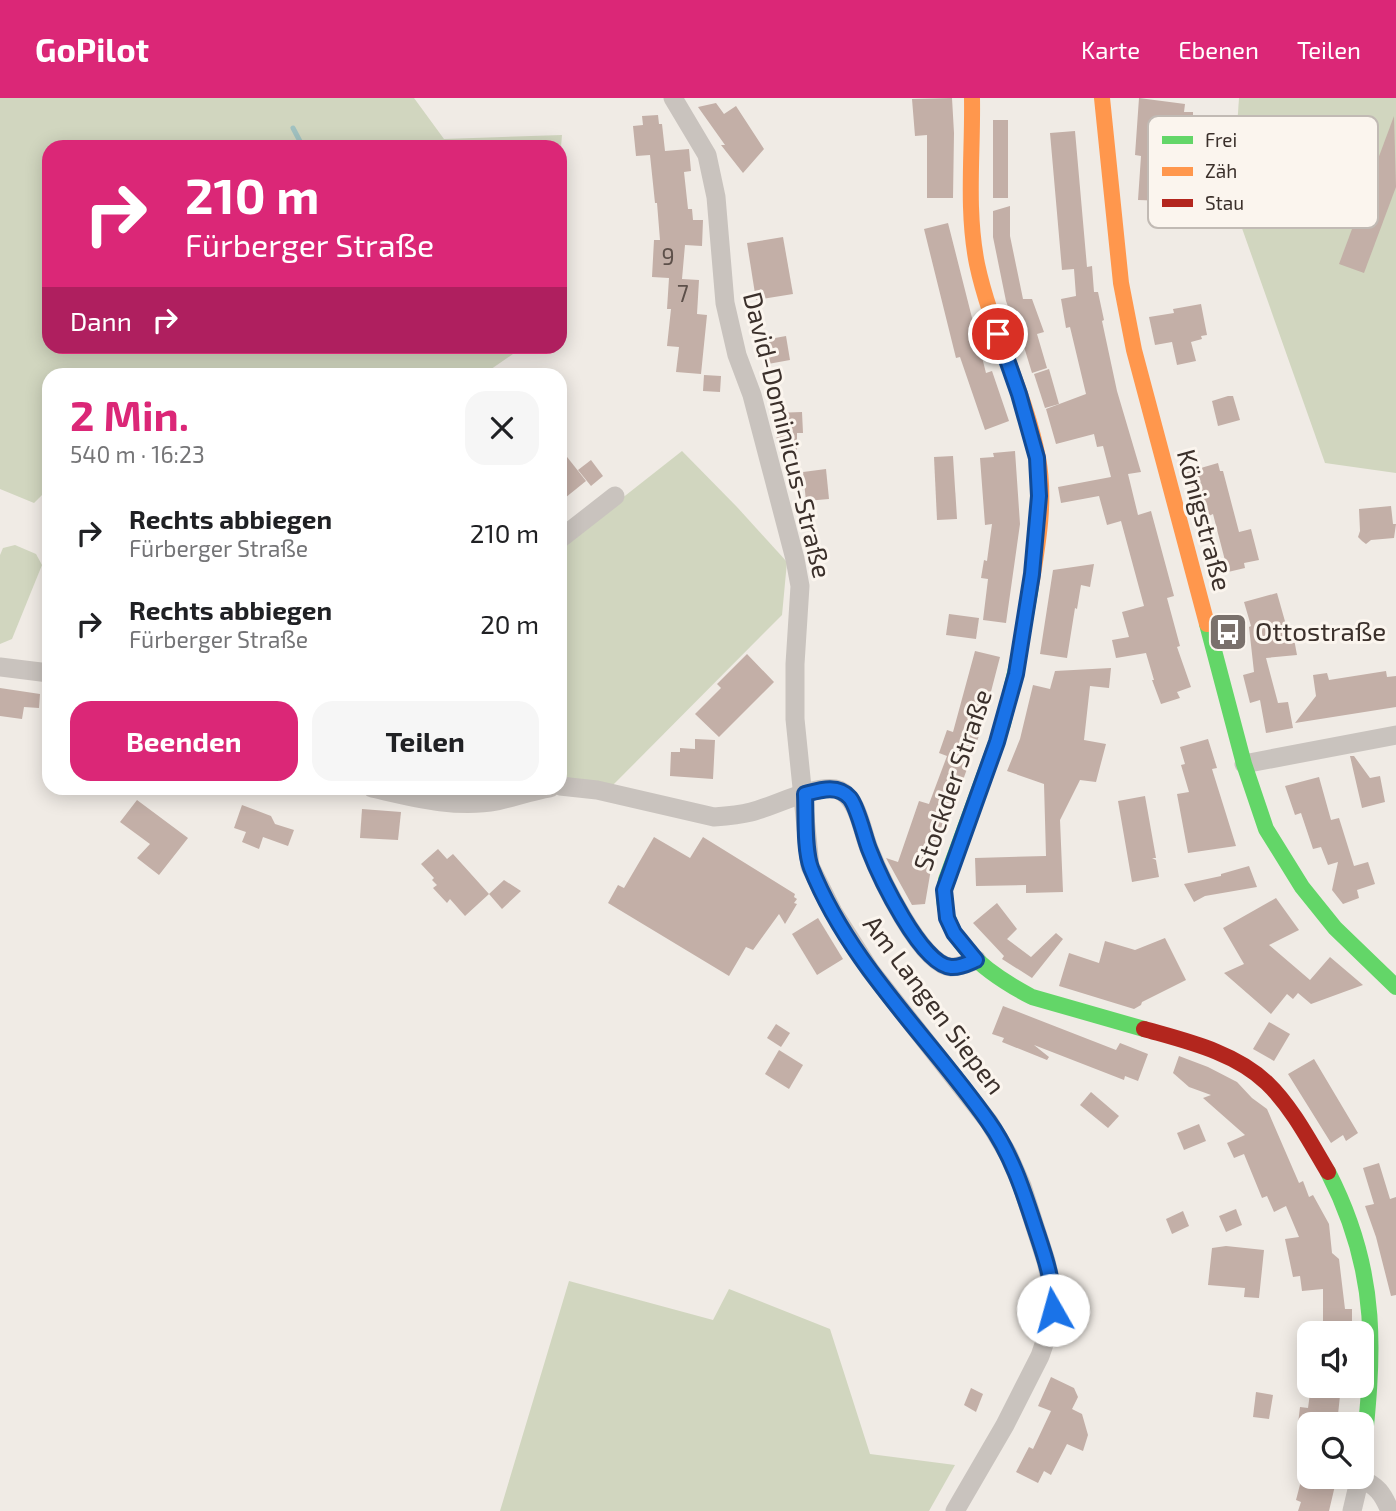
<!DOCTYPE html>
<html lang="de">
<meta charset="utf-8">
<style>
:root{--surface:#fff;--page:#f6f6f6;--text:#202124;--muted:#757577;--accent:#db2777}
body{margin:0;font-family:"Exo 2",sans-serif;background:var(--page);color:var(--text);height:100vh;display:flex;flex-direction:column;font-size:26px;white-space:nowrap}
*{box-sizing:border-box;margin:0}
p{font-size:23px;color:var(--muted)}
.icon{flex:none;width:38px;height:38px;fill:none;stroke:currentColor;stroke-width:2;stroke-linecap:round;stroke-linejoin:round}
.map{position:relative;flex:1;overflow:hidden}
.details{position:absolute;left:42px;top:270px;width:525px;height:427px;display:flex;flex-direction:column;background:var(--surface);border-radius:21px;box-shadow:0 4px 18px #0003}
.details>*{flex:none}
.hud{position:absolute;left:42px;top:42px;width:525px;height:214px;border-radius:21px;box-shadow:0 4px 18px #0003;background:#db2777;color:#fff;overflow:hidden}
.tools{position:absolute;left:1297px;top:1223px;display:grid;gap:14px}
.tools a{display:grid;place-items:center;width:77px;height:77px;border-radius:14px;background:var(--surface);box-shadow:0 4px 18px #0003;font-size:35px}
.pin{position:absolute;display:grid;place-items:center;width:60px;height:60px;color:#fff;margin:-30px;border:4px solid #fff;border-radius:50%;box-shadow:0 2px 7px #0007}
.me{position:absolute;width:77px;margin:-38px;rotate:353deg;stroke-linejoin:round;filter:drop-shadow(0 0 5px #0008)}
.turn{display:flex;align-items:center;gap:24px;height:147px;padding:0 28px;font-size:32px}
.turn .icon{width:91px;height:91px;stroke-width:2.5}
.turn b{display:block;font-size:49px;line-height:60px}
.then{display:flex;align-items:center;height:66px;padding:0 28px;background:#0003;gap:14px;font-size:26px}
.round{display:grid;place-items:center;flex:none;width:74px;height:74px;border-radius:21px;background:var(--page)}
.summary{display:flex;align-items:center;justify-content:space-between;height:119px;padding:0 28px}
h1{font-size:42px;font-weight:700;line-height:52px;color:var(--accent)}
.action{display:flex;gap:14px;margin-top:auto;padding:14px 28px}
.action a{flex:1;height:80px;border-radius:21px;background:var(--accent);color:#fff;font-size:28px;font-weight:700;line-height:80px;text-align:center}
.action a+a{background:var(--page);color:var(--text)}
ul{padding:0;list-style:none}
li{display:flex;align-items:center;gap:21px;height:91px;padding:0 28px}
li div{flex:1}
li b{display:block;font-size:26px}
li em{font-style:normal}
header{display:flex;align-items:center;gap:42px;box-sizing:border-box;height:98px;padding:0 35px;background:var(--accent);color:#fff}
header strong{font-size:33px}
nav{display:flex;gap:38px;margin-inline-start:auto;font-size:24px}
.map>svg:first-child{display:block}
</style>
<header>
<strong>GoPilot</strong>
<nav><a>Karte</a><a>Ebenen</a><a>Teilen</a></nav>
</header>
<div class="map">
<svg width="1396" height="1413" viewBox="0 0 1396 1413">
<rect width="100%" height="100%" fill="#f0ebe5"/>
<!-- green -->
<g fill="#d1d6bf">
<polygon points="0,0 414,0 444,41 562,37 560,61 560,49 49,49 49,248 523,249 484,276 49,276 49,390 34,405 0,391"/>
<polygon points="1239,0 1396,0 1396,375 1325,365 1232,102"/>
<polygon points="682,353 737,409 787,464 782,517 610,690 560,680 560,449"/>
<polygon points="15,447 36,456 42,467 12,541 0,546 0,457 3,450"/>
<polygon points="569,1183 713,1222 729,1191 830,1231 870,1356 955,1367 929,1413 500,1413"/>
</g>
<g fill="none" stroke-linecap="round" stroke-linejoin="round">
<!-- stream -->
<polyline stroke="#a1c2c1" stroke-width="5" points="293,30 303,49"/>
</g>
<!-- building -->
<g fill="#c3afa7">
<polygon points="952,0 954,35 953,100 927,100 927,37 915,38 912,1"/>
<polygon points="1139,0 1185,6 1184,14 1193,14 1193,23 1218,27 1217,35 1226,36 1220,77 1226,78 1224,105 1138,102 1141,58 1135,57"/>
<polygon points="716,5 724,16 736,8 764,51 743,75 721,47 725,47 698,9"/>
<polygon points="658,17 659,26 662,26 665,53 689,51 691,73 684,74 688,111 692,111 693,122 703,122 702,148 685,147 682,181 699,182 697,216 707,217 701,276 676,274 679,249 667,248 671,211 667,211 669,180 652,179 654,142 660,142 657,105 655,105 650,57 636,58 633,28 643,27 642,18"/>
<polygon points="1394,18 1396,89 1364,175 1339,166"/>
<rect x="993" y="22" width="15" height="78"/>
<polygon points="1075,33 1087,169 1092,168 1094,194 1098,194 1104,222 1102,223 1117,293 1141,374 1128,376 1138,417 1151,413 1174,498 1167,500 1180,548 1177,549 1191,589 1177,594 1180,600 1161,606 1152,582 1154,582 1146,555 1116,560 1112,542 1129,539 1122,514 1144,508 1121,423 1107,427 1099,398 1061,405 1058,389 1111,379 1103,348 1097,349 1094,336 1056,346 1046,311 1086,296 1070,229 1066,230 1061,201 1076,198 1074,171 1062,172 1050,35"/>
<polygon points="1010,108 1010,138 1023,201 1032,201 1044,234 1037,236 1047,270 1032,275 1021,239 1019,239 1006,203 993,139 993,113"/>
<polygon points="948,125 986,275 992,273 1009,323 985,332 960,259 956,260 924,131"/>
<polygon points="783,139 793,196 756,202 747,145"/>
<polygon points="1201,206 1207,237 1201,238 1202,241 1191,244 1196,263 1177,267 1172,244 1155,247 1149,219 1174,215 1173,211"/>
<polygon points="786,238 790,262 768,266 764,242"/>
<polygon points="1049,271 1059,306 1045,310 1034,276"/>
<polygon points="704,277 721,278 720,294 703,293"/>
<polygon points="1228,298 1233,298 1240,322 1218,328 1212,303"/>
<polygon points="802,314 803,335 797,335 797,354 784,343 777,343 774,315"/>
<polygon points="560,350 586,383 560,404"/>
<polygon points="1015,353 1020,426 1006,525 983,522 988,481 981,480 984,462 987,463 992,426 985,427 980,360 994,359 993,355"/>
<polygon points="953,358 957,421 937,422 934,359"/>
<polygon points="591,362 603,378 591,388 578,372"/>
<polygon points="1218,365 1220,373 1223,373 1239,434 1251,431 1259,462 1244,465 1245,470 1228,474 1213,416 1200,422 1187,374"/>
<polygon points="826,371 829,401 806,403 803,374"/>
<polygon points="1391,408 1393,426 1396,426 1394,440 1371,442 1366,446 1362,443 1358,439 1360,433 1359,411"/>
<polygon points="1094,466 1090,489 1081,487 1077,511 1075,510 1067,560 1040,556 1053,472"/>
<polygon points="1277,495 1290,541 1294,541 1297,557 1266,560 1278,605 1288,604 1293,630 1266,635 1260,602 1250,605 1243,577 1254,574 1249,529 1251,528 1244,504"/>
<polygon points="949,516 979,520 976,541 946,537"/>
<polygon points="975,553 1000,559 981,632 931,771 925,806 912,807 886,760 898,764 919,703 929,706 947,658 939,655 947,632 953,634"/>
<polygon points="747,556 774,584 719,639 695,616 721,590 717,586"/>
<polygon points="1111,570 1109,590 1090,588 1084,642 1106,646 1096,684 1080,682 1060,722 1063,794 1026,795 1026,787 976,788 975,760 1046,758 1044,686 1007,673 1020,641 1033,587 1050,591 1055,573"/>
<polygon points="1386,573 1387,579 1396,578 1396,609 1295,625 1316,598 1313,577 1327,575 1329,582"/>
<polygon points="0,590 40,596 39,610 24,609 22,621 0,618"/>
<polygon points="695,641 715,642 713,681 670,678 671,654 680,654 680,650 695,651"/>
<polygon points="1208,641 1217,670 1212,671 1236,748 1188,755 1177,696 1189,694 1181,667 1185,666 1180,649"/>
<polygon points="1350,658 1354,658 1370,680 1380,678 1385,704 1362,710"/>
<polygon points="1319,679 1331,722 1339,720 1354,768 1368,764 1375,786 1357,792 1359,800 1343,806 1332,792 1338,764 1328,767 1321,749 1313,751 1301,715 1295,717 1285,688"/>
<polygon points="1145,698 1156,760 1152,760 1156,762 1159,779 1132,784 1118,703"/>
<polygon points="137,702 188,740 159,777 137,760 150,746 120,724"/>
<polygon points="242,707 271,718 275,726 294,732 288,748 263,739 259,751 242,744 246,734 234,730"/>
<polygon points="362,711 401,714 398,742 360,740"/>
<polygon points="654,739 690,760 703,739 795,796 794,799 797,801 794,805 797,806 785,826 779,816 753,852 746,849 729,878 608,805 618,787 624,790"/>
<polygon points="438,751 447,761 453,756 489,796 465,818 450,801 447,805 433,790 437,787 432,782 434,780 421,766"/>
<polygon points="1249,768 1257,789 1205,798 1194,804 1184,786 1221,778 1221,776"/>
<polygon points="504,782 521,793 502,811 489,796"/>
<polygon points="1276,800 1299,832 1269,847 1310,882 1330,859 1363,887 1311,906 1298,895 1293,901 1287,896 1271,916 1224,875 1244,866 1223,830"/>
<polygon points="997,805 1017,831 1007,841 1031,859 1056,835 1063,841 1032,880 1002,861 1004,858 973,825"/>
<polygon points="818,820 843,861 817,877 792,836"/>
<polygon points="1165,840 1186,882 1142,904 1141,907 1134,911 1059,888 1069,855 1099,865 1105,843 1135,852"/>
<polygon points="1003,908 1116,952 1120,945 1148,956 1138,983 1125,978 1124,982 1034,947 1049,959 1047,962 1002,944 1004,940 992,936"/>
<polygon points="1269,924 1290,936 1274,963 1253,951"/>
<polygon points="776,926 790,935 781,949 767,940"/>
<polygon points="779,952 803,967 789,991 765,976"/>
<polygon points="1179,958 1208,969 1237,984 1252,1000 1267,1011 1299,1085 1303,1083 1309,1099 1313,1097 1329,1126 1332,1155 1339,1161 1345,1211 1352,1211 1352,1236 1323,1236 1323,1191 1302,1193 1300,1178 1293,1179 1285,1141 1299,1139 1286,1108 1274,1114 1267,1098 1262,1100 1244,1056 1234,1060 1227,1045 1245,1037 1203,1000 1211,997 1189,989 1173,975"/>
<polygon points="1314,961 1358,1035 1346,1043 1343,1037 1331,1045 1288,976"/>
<polygon points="1091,994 1119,1018 1108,1030 1080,1007"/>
<polygon points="1199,1026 1206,1043 1184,1052 1177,1035"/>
<polygon points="1379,1065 1390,1101 1396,1099 1396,1197 1391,1198 1376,1139 1365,1108 1374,1106 1363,1070"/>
<polygon points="1236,1111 1242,1127 1226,1134 1219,1118"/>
<polygon points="1183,1113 1189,1128 1172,1136 1166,1121"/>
<polygon points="1226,1148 1264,1152 1259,1200 1244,1199 1245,1190 1208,1187 1212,1150"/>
<polygon points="1051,1279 1074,1290 1078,1299 1072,1311 1082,1316 1088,1337 1083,1353 1067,1346 1051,1377 1044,1373 1038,1385 1016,1374 1029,1349 1033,1351 1051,1313 1038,1308"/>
<polygon points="1311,1288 1341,1288 1337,1326 1298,1326 1300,1309 1308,1310"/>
<polygon points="971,1290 983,1296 976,1314 964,1307"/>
<polygon points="1256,1294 1273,1297 1269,1321 1253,1319"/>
<polygon points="1302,1379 1337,1379 1329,1413 1298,1413 1301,1404 1296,1402"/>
</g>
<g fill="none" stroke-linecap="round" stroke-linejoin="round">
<!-- street -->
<g stroke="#c9c3be" stroke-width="19">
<polyline points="673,0 707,57 716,99 725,205 737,257 752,297 795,461 800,488 795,566 795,621 810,768 833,814 870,872 989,1024 1008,1056 1022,1088 1046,1163 1054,1198 1052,1223 1040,1258 1005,1327 955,1413"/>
<polyline points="560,441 615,398"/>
<polyline points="0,569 49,575"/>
<polyline points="1244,666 1396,637"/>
<path d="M 560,688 L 597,692 L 714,719 C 727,718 739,717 751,714 C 773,709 819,684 839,692 C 859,701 862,735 870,753 C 880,778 921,867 951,869 C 960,869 969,865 977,862"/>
<path d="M 372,690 C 412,699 456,711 497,703 C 515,699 532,693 550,690"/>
<path d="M 1360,1381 C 1377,1387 1383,1396 1390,1413"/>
<polyline points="1352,1413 1360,1379"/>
</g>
<!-- fast -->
<g stroke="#63d668" stroke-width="16">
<path d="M 1031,488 L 1018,562 L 1003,626 L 946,782 C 934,839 988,876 1032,899 L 1144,931"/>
<polyline points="1207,526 1244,666 1266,731 1302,789 1335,830 1396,889"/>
<path d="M 1328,1074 C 1381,1177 1374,1256 1362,1367"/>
</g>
<!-- slow -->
<g stroke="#ff974d" stroke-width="16">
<path d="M 972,0 C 973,55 966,111 977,166 C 991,232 1025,293 1038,360 C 1046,402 1038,446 1031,488"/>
<polyline points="1102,0 1121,185 1134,252 1207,526"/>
</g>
<!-- jam -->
<path stroke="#b3261e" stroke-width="16" d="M 1144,931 C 1186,943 1235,954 1267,985 C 1292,1009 1310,1044 1328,1074"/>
</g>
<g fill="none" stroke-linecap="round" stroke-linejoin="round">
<!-- route casing -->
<g stroke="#114b97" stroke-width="18">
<path id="route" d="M 998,236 L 1019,296 L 1037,360 L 1039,398 L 1032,476 L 1016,576 L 997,644 L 944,792 L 947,820 L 954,835 L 976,862 C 969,865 960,870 951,869 C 921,867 879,777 869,751 C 864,738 858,710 850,700 C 838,686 820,692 805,696 C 806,717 804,751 811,770 C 850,867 929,939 988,1023 C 1011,1055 1023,1092 1035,1129 C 1044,1156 1054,1183 1053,1212"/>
</g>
<!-- route -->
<use href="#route" stroke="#1a73e8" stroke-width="12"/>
</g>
<!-- icons -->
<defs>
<g id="bus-square" transform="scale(2.0125)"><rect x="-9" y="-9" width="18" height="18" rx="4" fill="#7a716c" stroke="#fbf5ee"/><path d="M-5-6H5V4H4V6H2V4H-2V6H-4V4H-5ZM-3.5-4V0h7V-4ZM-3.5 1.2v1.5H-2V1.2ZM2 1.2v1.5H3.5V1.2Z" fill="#fff"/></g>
</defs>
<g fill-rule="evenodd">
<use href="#bus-square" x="1228" y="534"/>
</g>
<g text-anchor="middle" stroke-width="6" stroke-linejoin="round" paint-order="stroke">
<!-- number labels -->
<g font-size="23" fill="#5d504a">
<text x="668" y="167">9</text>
<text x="683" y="204">7</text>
</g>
<!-- street labels -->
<g font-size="26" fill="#3b302b" stroke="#fbf5ee">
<text transform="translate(787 337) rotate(76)" y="9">David-Dominicus-Straße</text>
<text transform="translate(1204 422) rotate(75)" y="9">Königstraße</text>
<text transform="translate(953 682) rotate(-71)" y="9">Stockder Straße</text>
<text transform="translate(934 907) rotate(53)" y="9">Am Langen Siepen</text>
</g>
<!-- poi labels -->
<g font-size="26" fill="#3b302b" stroke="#fbf5ee" text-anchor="start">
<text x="1255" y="543">Ottostraße</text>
</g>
</g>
<!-- legend -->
<rect x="1148" y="18" width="230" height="112" rx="10" fill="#fbf5ee" stroke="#c1bab4" stroke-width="2"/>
<rect x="1162" y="38" width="31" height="8" fill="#63d668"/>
<rect x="1162" y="69" width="31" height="9" fill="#ff974d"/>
<rect x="1162" y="101" width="31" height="8" fill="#b3261e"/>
<g font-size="19" fill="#3b302b">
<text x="1205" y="49">Frei</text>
<text x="1205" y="80">Zäh</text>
<text x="1205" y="112">Stau</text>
</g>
</svg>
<div class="tools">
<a><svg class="icon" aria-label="sound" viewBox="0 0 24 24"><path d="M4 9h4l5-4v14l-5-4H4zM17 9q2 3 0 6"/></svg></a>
<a><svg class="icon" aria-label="search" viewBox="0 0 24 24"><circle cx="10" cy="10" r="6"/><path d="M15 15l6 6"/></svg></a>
</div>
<div class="pin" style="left:998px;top:236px;background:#d93025"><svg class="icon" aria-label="arrive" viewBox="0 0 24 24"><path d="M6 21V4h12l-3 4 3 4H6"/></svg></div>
<svg class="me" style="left:1053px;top:1212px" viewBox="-20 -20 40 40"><circle r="19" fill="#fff"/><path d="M0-13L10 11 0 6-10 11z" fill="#1a73e8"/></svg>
<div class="hud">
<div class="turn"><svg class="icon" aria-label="right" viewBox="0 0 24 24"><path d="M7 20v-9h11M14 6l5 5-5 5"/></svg><div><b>210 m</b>Fürberger Straße</div></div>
<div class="then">Dann<svg class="icon" aria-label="right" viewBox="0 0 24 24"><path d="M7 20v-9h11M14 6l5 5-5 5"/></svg></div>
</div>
<section class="details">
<div class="summary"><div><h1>2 Min.</h1><p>540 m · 16:23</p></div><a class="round"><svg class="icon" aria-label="close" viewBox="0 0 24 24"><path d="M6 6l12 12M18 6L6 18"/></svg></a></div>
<ul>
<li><svg class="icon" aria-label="right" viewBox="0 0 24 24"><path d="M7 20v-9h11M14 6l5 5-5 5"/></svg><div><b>Rechts abbiegen</b><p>Fürberger Straße</p></div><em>210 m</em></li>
<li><svg class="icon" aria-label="right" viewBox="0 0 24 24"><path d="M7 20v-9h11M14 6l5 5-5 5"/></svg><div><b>Rechts abbiegen</b><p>Fürberger Straße</p></div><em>20 m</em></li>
</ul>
<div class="action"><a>Beenden</a><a>Teilen</a></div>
</section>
</div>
